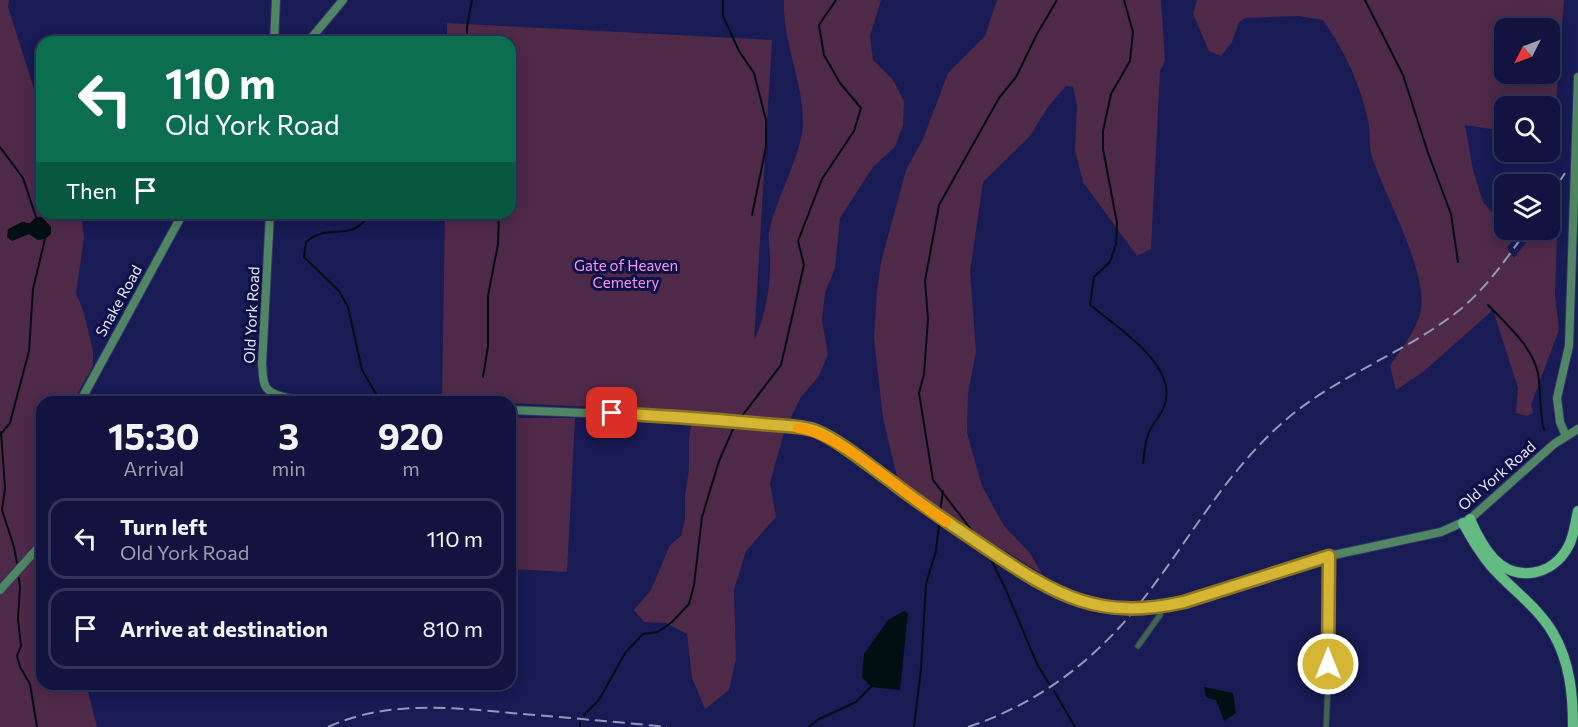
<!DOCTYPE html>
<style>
:root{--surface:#12143f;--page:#1b1d46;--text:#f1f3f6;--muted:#9c9eb0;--line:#313359}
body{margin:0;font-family:Commissioner,sans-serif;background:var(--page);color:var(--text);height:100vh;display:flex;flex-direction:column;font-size:22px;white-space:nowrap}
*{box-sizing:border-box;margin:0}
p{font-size:20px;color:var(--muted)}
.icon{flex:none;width:33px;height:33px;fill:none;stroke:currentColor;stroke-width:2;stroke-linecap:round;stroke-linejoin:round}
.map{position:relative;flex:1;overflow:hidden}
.drawer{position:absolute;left:36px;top:396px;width:480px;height:294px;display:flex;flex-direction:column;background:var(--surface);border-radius:18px;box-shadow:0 3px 15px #0003,0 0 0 2px var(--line)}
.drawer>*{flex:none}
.hud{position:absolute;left:36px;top:36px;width:480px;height:183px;border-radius:18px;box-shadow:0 3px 15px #0003,0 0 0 2px var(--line);background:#0b6e4f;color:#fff;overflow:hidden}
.needle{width:39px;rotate:228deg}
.tools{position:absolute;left:1494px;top:18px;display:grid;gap:12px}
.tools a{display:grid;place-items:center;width:66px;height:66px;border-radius:12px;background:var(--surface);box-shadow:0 3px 15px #0003,0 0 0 2px var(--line);font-size:30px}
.pin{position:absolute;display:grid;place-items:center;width:51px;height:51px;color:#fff;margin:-26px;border-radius:12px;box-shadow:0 3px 9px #0006}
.me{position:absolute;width:66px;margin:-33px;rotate:0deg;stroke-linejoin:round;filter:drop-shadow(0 0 4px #0008)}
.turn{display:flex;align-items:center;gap:21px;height:126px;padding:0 30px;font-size:27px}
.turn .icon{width:78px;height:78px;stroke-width:2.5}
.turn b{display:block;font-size:42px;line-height:51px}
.then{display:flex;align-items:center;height:57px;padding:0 30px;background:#0003;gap:12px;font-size:22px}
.eta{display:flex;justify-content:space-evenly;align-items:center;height:102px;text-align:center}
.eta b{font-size:36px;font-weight:700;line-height:42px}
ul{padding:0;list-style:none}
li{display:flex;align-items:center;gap:18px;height:81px;margin:0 12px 9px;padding:0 18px;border:3px solid var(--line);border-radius:18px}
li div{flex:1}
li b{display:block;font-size:22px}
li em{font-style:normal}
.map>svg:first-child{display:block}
</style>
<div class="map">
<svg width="1578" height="727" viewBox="0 0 1578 727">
<rect width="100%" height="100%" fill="#181b54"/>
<!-- green -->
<g fill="#4f2948" fill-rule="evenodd">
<polygon points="0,0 9,0 8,7 42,114 42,213 81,213 84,238 76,293 84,313 93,351 93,366 73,402 42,402 42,684 86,684 97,727 0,727"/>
<path d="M 784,0 L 881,0 L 870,36 L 873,60 L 893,80 L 904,101 L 903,125 L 895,147 L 873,167 L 840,218 L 835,268 L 825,293 L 822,320 L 828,354 L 819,376 L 801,397 L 785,429 L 770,483 L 776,517 L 746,551 L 734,590 L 736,659 L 729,690 L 705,709 L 692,678 L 687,634 L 666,623 L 644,622 L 634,610 L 651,590 L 670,545 L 681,536 L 685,519 L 685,495 L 689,470 L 689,437 L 693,416 L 697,412 L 442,400 L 445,213 L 510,213 L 510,42 L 447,42 L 447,23 L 772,40 L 754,341 C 765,316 770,291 770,265 C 771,253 767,239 770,228 C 777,196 803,152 803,122 C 803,80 782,41 784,0 Z"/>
<polygon points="997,0 1161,0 1165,61 1160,71 1151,249 1137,256 1083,182 1075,150 1077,106 1073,87 1066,86 1048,107 1030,136 983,182 970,272 976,351 968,394 967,433 982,486 1004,526 1030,553 1042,574 899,485 883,418 874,338 877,291 881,262 906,170 923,139 948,73 985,36"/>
<path d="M 1197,0 L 1564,0 L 1553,140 L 1550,139 L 1550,106 L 1504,106 L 1504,131 L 1465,125 L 1473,170 L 1483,202 L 1502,224 L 1504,222 L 1504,230 L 1520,230 L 1507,248 L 1514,258 L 1536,230 L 1550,230 L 1550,211 L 1555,204 L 1556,214 L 1552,223 L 1557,235 L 1555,295 L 1559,330 L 1531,405 L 1533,413 L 1527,416 L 1516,413 L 1518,388 L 1493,310 L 1423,372 L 1396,390 L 1390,366 C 1401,349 1417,330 1421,310 C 1427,270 1385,196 1372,157 C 1369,147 1370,135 1369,125 C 1362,88 1345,51 1323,20 L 1299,16 L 1245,18 L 1239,22 L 1232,42 L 1221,56 L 1209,51 L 1193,14 ZM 1550,28 L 1550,74 L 1504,74 L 1504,28 Z"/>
<polygon points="510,418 575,418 567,572 510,569"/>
</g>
<!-- water -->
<g fill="#010e12">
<polygon points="36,217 42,217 51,227 51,234 45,239 38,240 29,234 12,241 7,237 8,229 22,222 30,223"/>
<polygon points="904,611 908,613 900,690 871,687 862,677 864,654 888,620"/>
<polygon points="1204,687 1233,693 1236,713 1224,721 1216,700 1206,697"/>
</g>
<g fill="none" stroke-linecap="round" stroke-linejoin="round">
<!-- stream -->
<g stroke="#010e12" stroke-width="2">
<polyline points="723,0 723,16 739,51 754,73 766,120 766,147 752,215"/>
<path d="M 1124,0 L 1133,32 L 1130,61 L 1111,94 L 1103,131 L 1103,149 L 1117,223 L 1116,244 L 1110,262 L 1094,277 L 1090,305 C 1117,327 1180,366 1164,407 C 1160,417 1151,425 1148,435 C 1145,444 1144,454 1143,463"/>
<polyline points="1365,0 1403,75 1428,153 1451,214 1458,262"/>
<polyline points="467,37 467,27 472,0"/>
<polyline points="510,83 515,99 510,111"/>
<polyline points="0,147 23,178 36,217"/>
<path d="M 371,213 C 350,245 330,221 306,242 L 304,257 L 339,291 L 348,307 L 362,370 L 379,399"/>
<path d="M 1488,305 C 1506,324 1532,346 1538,373 C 1541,392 1539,411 1544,430"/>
<polyline points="483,377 488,346 488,296 498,244 499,213"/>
<polyline points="742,416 781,365 804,265 798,241 822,179 854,131 861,108 840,83 824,55 819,25 836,0"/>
<polyline points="1,432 5,488 2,510 14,547 17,563"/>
<polyline points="0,435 10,423 29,351 33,289 45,239"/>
<polyline points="940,512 943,491"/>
<polyline points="977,537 933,480 919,393 924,374 928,319 925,281 939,205 999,98 1016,77 1037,34 1057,0"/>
<polyline points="988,553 1006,590 1037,664 1049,684"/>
<polyline points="19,578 20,588 18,619 21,646 17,656 20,667 30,684 37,727"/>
<polyline points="1054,691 1075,727"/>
<polyline points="584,715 599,700 625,653 643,634 658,632 672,622 689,604 694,585 702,517 719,461 734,427"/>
<polyline points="580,727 580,723"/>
<polyline points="809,727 819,719 856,702 871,687"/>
<polyline points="914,727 921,669 926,584 936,551 939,525"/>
</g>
<!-- street casing -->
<g stroke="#313468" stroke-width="7">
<g id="street">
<polyline points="1138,646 1160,615 1162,607"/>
<polyline points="1326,727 1328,686 1329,556"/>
</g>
</g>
<!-- secondary casing -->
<g stroke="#313468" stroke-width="10">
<g id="secondary">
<polyline points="274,42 276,0"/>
<polyline points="308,42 343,0"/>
<path d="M 270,213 L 262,364 C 263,371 262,381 266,387 C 277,405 345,401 366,402"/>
<polyline points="80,402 183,213"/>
<polyline points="510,410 689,417 816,431 867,464 940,519 1048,588 1075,600 1122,608"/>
<polyline points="1566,436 1560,422 1557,398 1569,346 1578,77"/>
<polyline points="0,590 36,550 42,540"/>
<polyline points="1144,609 1184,602 1329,556 1441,532 1470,519 1554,444 1578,429"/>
</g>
</g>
<!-- highway casing -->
<g stroke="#313468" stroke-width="12">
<g id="highway">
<path d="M 1470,519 C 1476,533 1483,547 1494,559 C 1517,583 1553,575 1568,547 C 1574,537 1575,523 1578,511"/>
<path d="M 1463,523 C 1471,538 1480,553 1491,566 C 1511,589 1537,606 1553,633 C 1570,662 1573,695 1573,727"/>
</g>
</g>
<!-- street -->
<use href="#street" stroke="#42634d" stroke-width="5"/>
<!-- secondary -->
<use href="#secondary" stroke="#508663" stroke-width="8"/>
<!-- highway -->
<use href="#highway" stroke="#63ba83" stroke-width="10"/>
<!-- rail -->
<g stroke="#9598b8" stroke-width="2" stroke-dasharray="12 6" stroke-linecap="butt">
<polyline points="1550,196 1565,173"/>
<path d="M 328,727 C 389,699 457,708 522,714 C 570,718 619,722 667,727"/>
<path d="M 968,727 C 1040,703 1098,658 1144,598 C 1189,540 1225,474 1281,424 C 1333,377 1402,355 1457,312 C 1486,289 1506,259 1527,230"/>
</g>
<!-- secondary-bridge casing -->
<g stroke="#313468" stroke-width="10" stroke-linecap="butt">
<polyline id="secondary-bridge" points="1122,608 1144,609"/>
</g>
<!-- secondary-bridge -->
<use href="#secondary-bridge" stroke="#508663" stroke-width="8"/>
</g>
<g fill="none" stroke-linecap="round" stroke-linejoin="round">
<!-- route casing -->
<g stroke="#8a7622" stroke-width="15">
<path id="route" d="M 612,413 C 662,416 712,419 762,424 C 779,426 800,425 816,431 C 839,440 871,467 892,482 C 923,506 956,528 989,550 C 1057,596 1099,621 1184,602 L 1329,556 L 1328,664"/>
</g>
<!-- route -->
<use href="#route" stroke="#d5b534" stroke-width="10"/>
<!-- slow -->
<path stroke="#f59e0b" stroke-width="10" d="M 798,428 C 839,432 909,498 946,522"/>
</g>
<g text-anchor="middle" stroke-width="6" stroke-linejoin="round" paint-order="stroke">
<!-- park labels -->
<g font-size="15" fill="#f899e5" stroke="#101049">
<text x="626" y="271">Gate of Heaven<tspan x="626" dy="17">Cemetery</tspan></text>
</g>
<!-- street labels -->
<g font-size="15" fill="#e7ebfa" stroke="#101049">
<text transform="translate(119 301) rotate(-61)" y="5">Snake Road</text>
<text transform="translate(252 315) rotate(-87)" y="5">Old York Road</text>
<text transform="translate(1497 476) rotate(-41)" y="5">Old York Road</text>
</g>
</g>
</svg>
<div class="tools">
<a><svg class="needle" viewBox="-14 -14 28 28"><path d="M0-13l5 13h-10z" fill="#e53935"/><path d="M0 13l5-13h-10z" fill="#9c9eb0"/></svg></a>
<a><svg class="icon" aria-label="search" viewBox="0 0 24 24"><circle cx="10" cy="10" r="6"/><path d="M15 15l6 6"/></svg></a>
<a><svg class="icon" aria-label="layers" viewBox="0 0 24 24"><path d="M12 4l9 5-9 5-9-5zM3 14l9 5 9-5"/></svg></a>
</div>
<div class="pin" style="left:612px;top:413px;background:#d93025"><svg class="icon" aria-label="arrive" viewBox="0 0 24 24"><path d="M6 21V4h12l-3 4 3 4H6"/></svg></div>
<svg class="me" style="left:1328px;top:664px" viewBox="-20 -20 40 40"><circle r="17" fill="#d5b534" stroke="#fff" stroke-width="3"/><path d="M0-11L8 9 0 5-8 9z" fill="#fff"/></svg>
<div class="hud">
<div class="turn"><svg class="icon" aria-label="left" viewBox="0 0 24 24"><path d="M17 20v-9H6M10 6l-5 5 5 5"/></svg><div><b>110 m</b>Old York Road</div></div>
<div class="then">Then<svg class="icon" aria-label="arrive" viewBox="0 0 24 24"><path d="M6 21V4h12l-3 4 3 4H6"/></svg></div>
</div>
<section class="drawer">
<div class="eta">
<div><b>15:30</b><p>Arrival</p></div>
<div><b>3</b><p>min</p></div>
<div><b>920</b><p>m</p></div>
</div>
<ul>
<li><svg class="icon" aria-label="left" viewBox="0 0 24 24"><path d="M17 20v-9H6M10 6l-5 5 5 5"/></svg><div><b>Turn left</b><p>Old York Road</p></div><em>110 m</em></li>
<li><svg class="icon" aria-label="arrive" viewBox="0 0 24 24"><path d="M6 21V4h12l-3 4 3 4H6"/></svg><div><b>Arrive at destination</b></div><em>810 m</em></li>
</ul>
</section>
</div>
